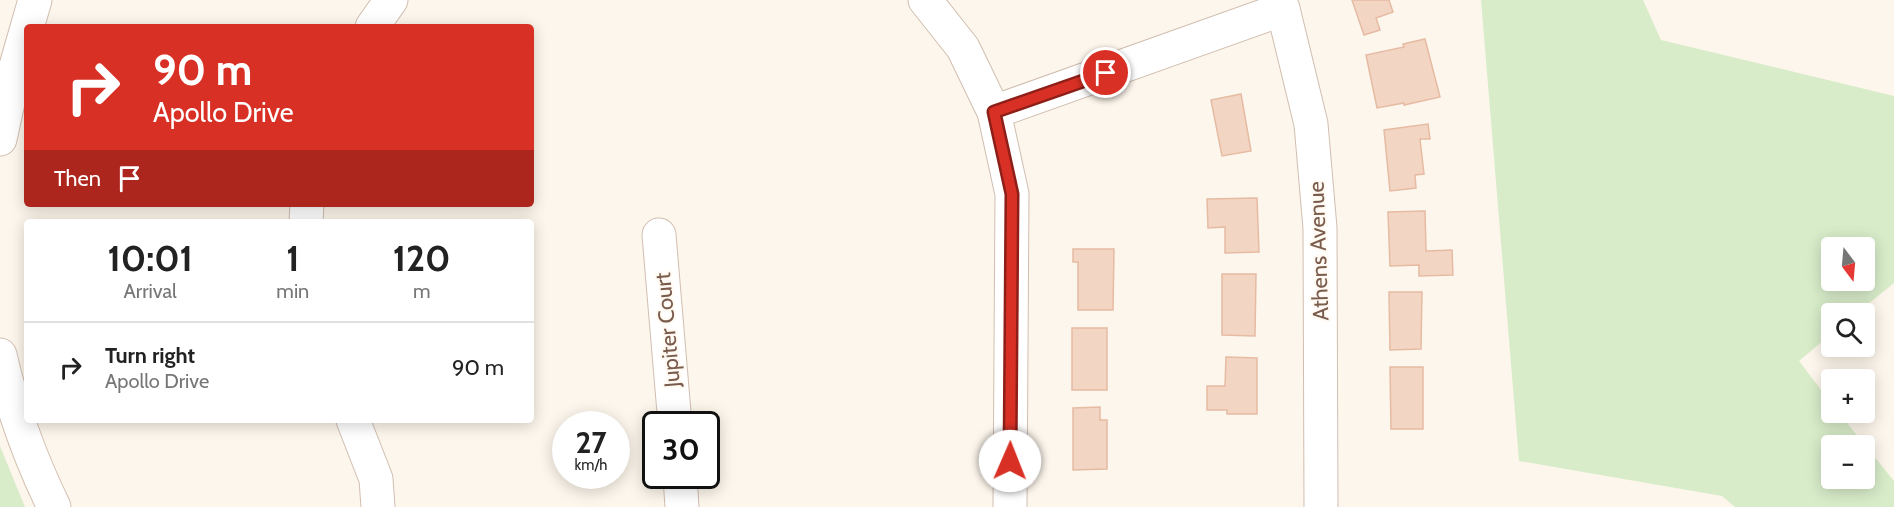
<!DOCTYPE html>
<meta charset="utf-8">
<style>
:root{--surface:#fff;--page:#f6f6f6;--text:#222;--muted:#767676;--line:#e0e0e0}
body{margin:0;font-family:Cabin,sans-serif;background:var(--page);color:var(--text);height:100vh;display:flex;flex-direction:column;font-size:22px;white-space:nowrap}
*{box-sizing:border-box;margin:0}
p{font-size:20px;color:var(--muted)}
.icon{flex:none;width:33px;height:33px;fill:none;stroke:currentColor;stroke-width:2;stroke-linecap:round;stroke-linejoin:round}
.map{position:relative;flex:1;overflow:hidden}
.sheet{position:absolute;left:24px;top:219px;width:510px;height:204px;display:flex;flex-direction:column;background:var(--surface);border-radius:6px;box-shadow:0 3px 15px #0003}
.sheet>*{flex:none}
.hud{position:absolute;left:24px;top:24px;width:510px;height:183px;border-radius:6px;box-shadow:0 3px 15px #0003;background:#d93025;color:#fff;overflow:hidden}
.needle{width:39px;rotate:164deg}
.controls{position:absolute;left:1821px;top:237px;display:grid;gap:12px}
.controls a{display:grid;place-items:center;width:54px;height:54px;border-radius:6px;background:var(--surface);box-shadow:0 3px 15px #0003;font-size:30px}
.speed{position:absolute;left:552px;top:411px;display:flex;gap:12px;font-size:30px;font-weight:700;text-align:center}
.speed>*{display:grid;place-content:center;width:78px;height:78px;border-radius:50%;background:var(--surface);box-shadow:0 3px 15px #0003;line-height:1}
.speed small{font-size:15px;font-weight:400}
.speed .limit{border:3px solid #111;border-radius:9px;background:#fff;color:#111}
.pin{position:absolute;display:grid;place-items:center;width:51px;height:51px;color:#fff;margin:-26px;border:3px solid #fff;border-radius:50%;box-shadow:0 2px 6px #0007}
.me{position:absolute;width:66px;margin:-33px;rotate:1deg;stroke-linejoin:round;filter:drop-shadow(0 0 4px #0008)}
.turn{display:flex;align-items:center;gap:21px;height:126px;padding:0 30px;font-size:27px}
.turn .icon{width:78px;height:78px;stroke-width:2.5}
.turn b{display:block;font-size:42px;line-height:51px}
.then{display:flex;align-items:center;height:57px;padding:0 30px;background:#0003;gap:12px;font-size:22px}
.eta{display:flex;justify-content:space-evenly;align-items:center;height:102px;text-align:center}
.eta b{font-size:36px;font-weight:700;line-height:42px}
ul{padding:0;list-style:none}
li{display:flex;align-items:center;gap:18px;height:90px;padding:0 30px;border-top:2px solid var(--line)}
li div{flex:1}
li b{display:block;font-size:22px}
li em{font-style:normal}
.map>svg:first-child{display:block}
</style>
<div class="map">
<svg width="1894" height="507" viewBox="0 0 1894 507">
<rect width="100%" height="100%" fill="#fdf6ec"/>
<!-- green -->
<g fill="#d8ecc9" fill-rule="evenodd">
<path d="M 1481,0 L 1643,0 L 1661,40 L 1894,96 L 1894,283 L 1857,313 L 1832,314 L 1831,334 L 1799,361 L 1831,403 L 1832,412 L 1839,413 L 1894,481 L 1894,507 L 1735,507 L 1722,496 L 1519,461 ZM 1832,248 L 1864,248 L 1864,280 L 1832,280 ZM 1832,446 L 1864,446 L 1864,478 L 1832,478 Z"/>
<polygon points="0,446 25,507 0,507"/>
</g>
<!-- building -->
<g fill="#f3d5c3" stroke="#e6bba3" stroke-width="1.5">
<polygon points="1352,0 1389,0 1393,12 1376,18 1380,30 1364,35"/>
<polygon points="1425,39 1440,97 1404,105 1404,103 1377,108 1366,55 1404,47 1403,44"/>
<polygon points="1241,94 1251,151 1222,156 1211,100"/>
<polygon points="1428,124 1430,139 1420,139 1424,174 1415,175 1416,188 1390,191 1384,130"/>
<polygon points="1257,198 1259,252 1225,253 1225,227 1208,228 1207,199"/>
<polygon points="1425,211 1426,251 1452,250 1453,275 1419,276 1419,265 1390,266 1388,212"/>
<polygon points="1073,249 1114,249 1113,310 1078,310 1078,262 1073,262"/>
<polygon points="1222,274 1256,274 1255,336 1222,335"/>
<polygon points="1389,292 1422,292 1421,349 1390,350"/>
<rect x="1072" y="328" width="35" height="62"/>
<polygon points="1226,357 1257,358 1257,414 1227,414 1227,410 1207,410 1207,386 1225,386"/>
<polygon points="1390,367 1423,367 1423,429 1391,429"/>
<polygon points="1100,407 1100,420 1107,420 1107,469 1073,470 1073,408"/>
</g>
<g fill="none" stroke-linecap="round" stroke-linejoin="round">
<!-- minor casing -->
<g stroke="#d1beb0" stroke-width="35">
<g id="minor">
<polyline points="925,0 963,48 994,112 1012,194 1010,507"/>
<polyline points="1279,0 1283,9 1311,124 1320,228 1321,507"/>
<polyline points="372,27 391,0"/>
<polyline points="994,112 1283,9"/>
<polyline points="0,139 16,66 35,0"/>
<polyline points="306,222 307,204"/>
<polyline points="659,235 675,424"/>
<path d="M 0,355 C 12,408 30,458 54,507"/>
<polyline points="353,420 376,479 378,507"/>
<polyline points="680,476 682,507"/>
</g>
</g>
<!-- minor -->
<use href="#minor" stroke="#fff" stroke-width="33"/>
</g>
<g fill="none" stroke-linecap="round" stroke-linejoin="round">
<!-- route casing -->
<g stroke="#8d1f18" stroke-width="15">
<polyline id="route" points="1010,461 1012,194 994,112 1106,73"/>
</g>
<!-- route -->
<use href="#route" stroke="#d93025" stroke-width="10"/>
</g>
<g text-anchor="middle" stroke-width="4.5" stroke-linejoin="round" paint-order="stroke">
<!-- street labels -->
<g font-size="22" fill="#7a5c4d" stroke="#fffaf3">
<text transform="translate(1318 251) rotate(-92)" y="8">Athens Avenue</text>
<text transform="translate(667 330) rotate(-95)" y="8">Jupiter Court</text>
</g>
</g>
</svg>
<div class="controls">
<a><svg class="needle" viewBox="-14 -14 28 28"><path d="M0-13l5 13h-10z" fill="#e53935"/><path d="M0 13l5-13h-10z" fill="#767676"/></svg></a>
<a><svg class="icon" aria-label="search" viewBox="0 0 24 24"><circle cx="10" cy="10" r="6"/><path d="M15 15l6 6"/></svg></a>
<a>+</a>
<a>−</a>
</div>
<div class="speed"><div>27<small>km/h</small></div><div class="limit">30</div></div>
<div class="pin" style="left:1106px;top:73px;background:#d93025"><svg class="icon" aria-label="arrive" viewBox="0 0 24 24"><path d="M6 21V4h12l-3 4 3 4H6"/></svg></div>
<svg class="me" style="left:1010px;top:461px" viewBox="-20 -20 40 40"><circle r="19" fill="#fff"/><path d="M0-13L10 11 0 6-10 11z" fill="#d93025"/></svg>
<div class="hud">
<div class="turn"><svg class="icon" aria-label="right" viewBox="0 0 24 24"><path d="M7 20v-9h11M14 6l5 5-5 5"/></svg><div><b>90 m</b>Apollo Drive</div></div>
<div class="then">Then<svg class="icon" aria-label="arrive" viewBox="0 0 24 24"><path d="M6 21V4h12l-3 4 3 4H6"/></svg></div>
</div>
<section class="sheet">
<div class="eta">
<div><b>10:01</b><p>Arrival</p></div>
<div><b>1</b><p>min</p></div>
<div><b>120</b><p>m</p></div>
</div>
<ul>
<li><svg class="icon" aria-label="right" viewBox="0 0 24 24"><path d="M7 20v-9h11M14 6l5 5-5 5"/></svg><div><b>Turn right</b><p>Apollo Drive</p></div><em>90 m</em></li>
</ul>
</section>
</div>
